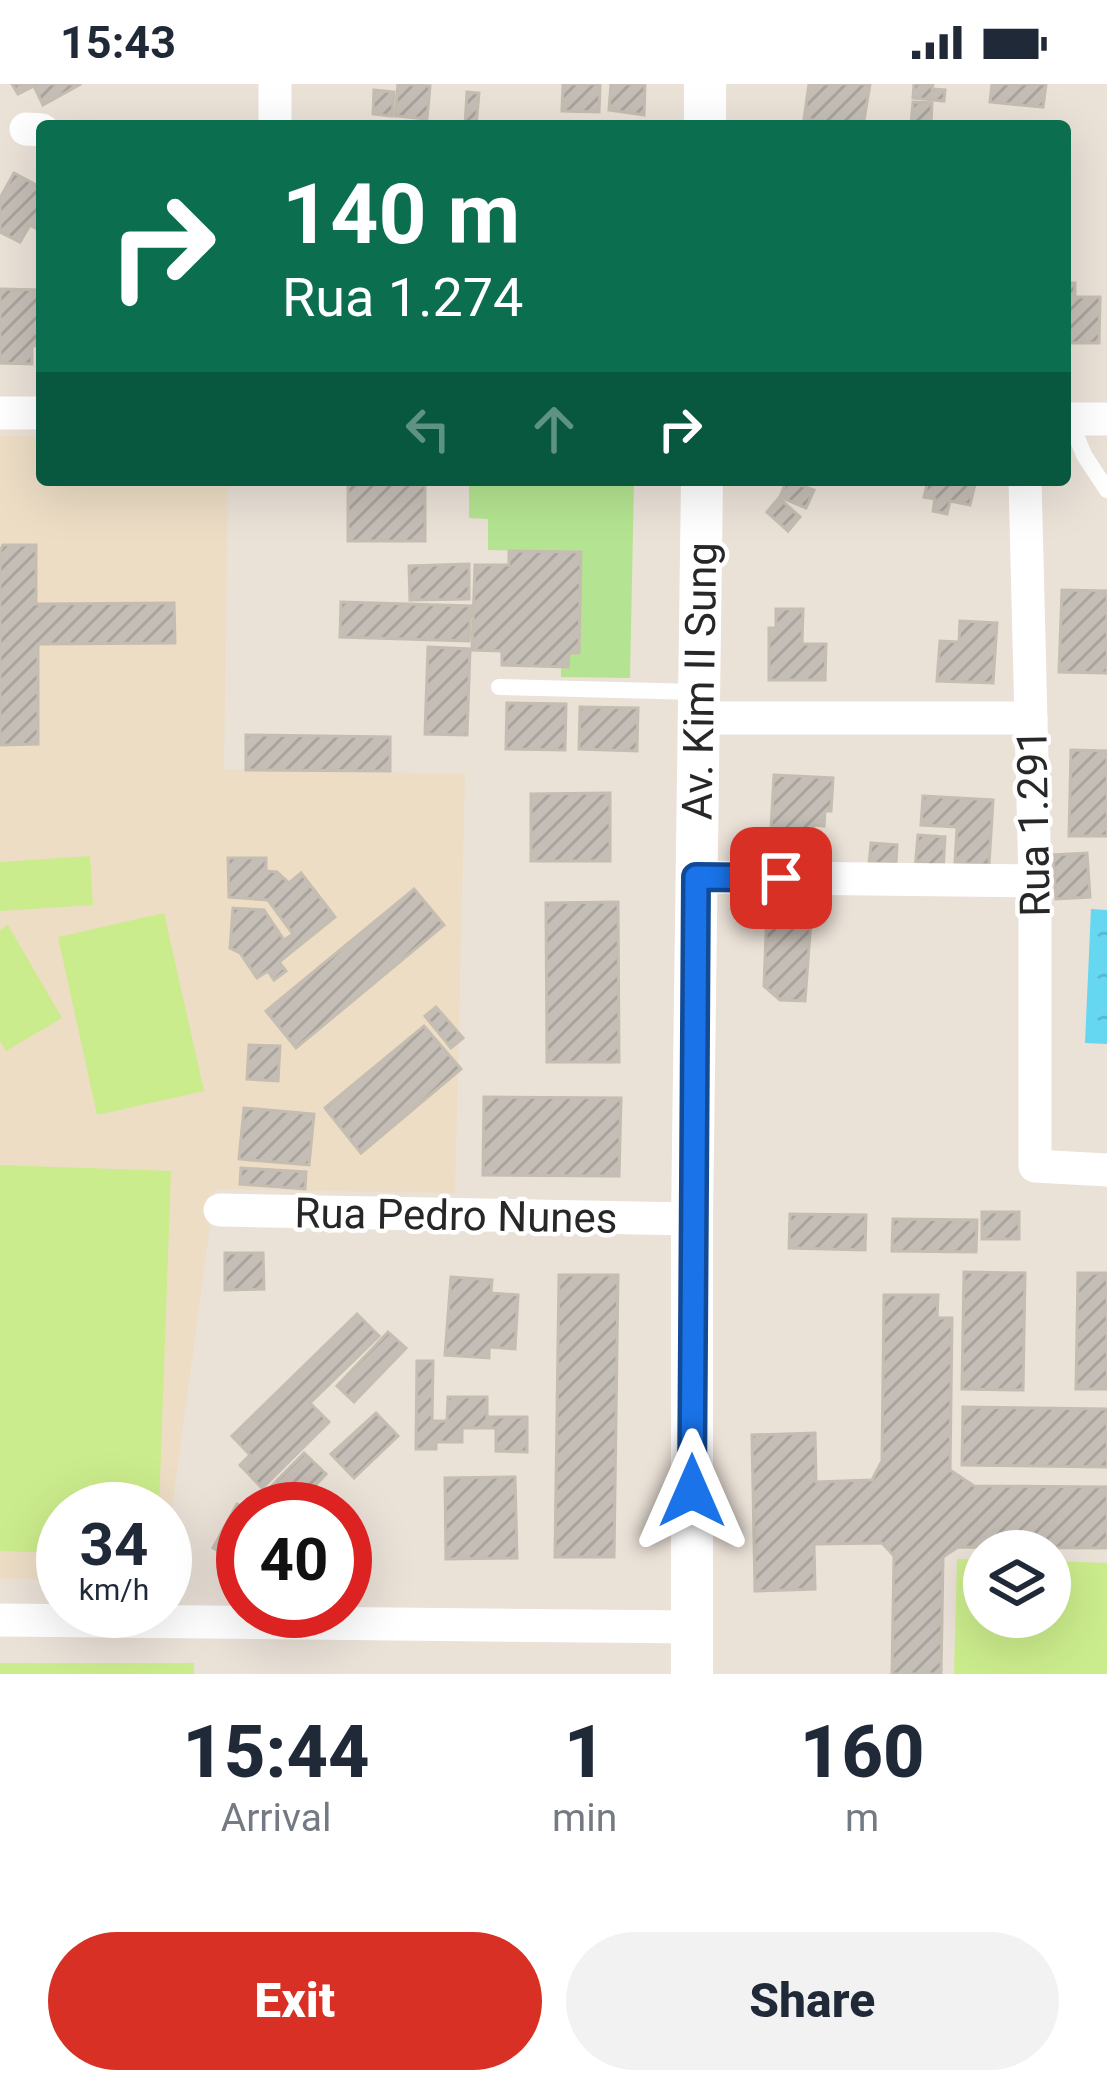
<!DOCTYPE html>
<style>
:root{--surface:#fff;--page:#f2f2f3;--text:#1f2937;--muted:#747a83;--accent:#d93025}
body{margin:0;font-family:Roboto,sans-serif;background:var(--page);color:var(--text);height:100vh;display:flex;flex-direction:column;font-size:45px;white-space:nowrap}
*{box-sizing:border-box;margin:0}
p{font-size:39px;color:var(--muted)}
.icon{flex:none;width:66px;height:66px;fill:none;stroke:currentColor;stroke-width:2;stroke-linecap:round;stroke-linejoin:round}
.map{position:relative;height:1590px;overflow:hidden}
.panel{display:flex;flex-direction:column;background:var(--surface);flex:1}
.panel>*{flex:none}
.guide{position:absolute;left:36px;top:36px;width:1035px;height:366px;border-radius:12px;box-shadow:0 12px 48px #0002;background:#0b6e4f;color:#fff;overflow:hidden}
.controls{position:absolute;left:963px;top:1446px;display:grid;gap:24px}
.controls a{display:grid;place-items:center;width:108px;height:108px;border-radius:50%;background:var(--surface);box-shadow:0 12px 48px #0002;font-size:60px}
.speed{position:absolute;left:36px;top:1398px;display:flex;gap:24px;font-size:60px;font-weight:700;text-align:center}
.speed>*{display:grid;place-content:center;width:156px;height:156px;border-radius:50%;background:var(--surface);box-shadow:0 12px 48px #0002;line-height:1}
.speed small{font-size:30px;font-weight:400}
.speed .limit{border:18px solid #d22;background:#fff;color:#111}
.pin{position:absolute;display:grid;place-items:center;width:102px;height:102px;color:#fff;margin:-51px;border-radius:24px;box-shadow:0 6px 18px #0006}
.me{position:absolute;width:132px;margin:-66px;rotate:0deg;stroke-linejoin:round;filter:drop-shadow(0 0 9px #0008)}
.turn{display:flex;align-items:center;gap:42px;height:252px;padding:0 48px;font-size:54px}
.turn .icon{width:156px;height:156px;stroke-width:2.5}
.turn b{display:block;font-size:84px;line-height:102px}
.lanes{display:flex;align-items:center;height:114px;padding:0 48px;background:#0003;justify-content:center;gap:60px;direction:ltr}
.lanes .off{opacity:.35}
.eta{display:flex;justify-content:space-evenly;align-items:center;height:204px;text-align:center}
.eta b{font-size:72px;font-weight:800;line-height:84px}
.primary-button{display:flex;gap:24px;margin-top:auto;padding:24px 48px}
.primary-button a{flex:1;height:138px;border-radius:72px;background:var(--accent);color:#fff;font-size:48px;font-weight:800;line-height:138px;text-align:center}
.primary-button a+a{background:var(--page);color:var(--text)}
.status{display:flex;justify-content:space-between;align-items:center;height:84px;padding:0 60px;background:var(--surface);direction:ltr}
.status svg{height:33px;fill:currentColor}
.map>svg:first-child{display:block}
</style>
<div class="status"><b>15:43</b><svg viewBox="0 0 49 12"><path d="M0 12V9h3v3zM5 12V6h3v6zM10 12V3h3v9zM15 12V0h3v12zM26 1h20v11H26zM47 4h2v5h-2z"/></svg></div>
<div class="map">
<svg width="1107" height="1590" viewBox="0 0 1107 1590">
<defs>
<pattern id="water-ripples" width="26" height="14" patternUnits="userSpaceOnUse" patternTransform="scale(3)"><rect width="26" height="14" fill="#65d7f1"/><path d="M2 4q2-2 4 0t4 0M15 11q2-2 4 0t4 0" fill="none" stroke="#58b9cf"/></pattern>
<pattern id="building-hatch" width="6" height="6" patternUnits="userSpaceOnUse" patternTransform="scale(3)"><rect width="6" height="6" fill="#c5beb7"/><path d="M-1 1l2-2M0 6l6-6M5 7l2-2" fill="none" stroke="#a9a39d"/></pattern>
</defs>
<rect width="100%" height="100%" fill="#eae1d7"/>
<!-- education -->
<polygon fill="#edddc5" points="0,352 42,352 42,396 228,396 224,685 465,690 455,1109 215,1105 165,1476 165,1425 63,1425 63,1495 0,1495"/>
<!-- garden -->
<polygon fill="#b4e491" points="469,396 634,396 630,594 561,593 561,583 568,583 569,569 579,569 581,468 488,466 488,435 469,434"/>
<!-- pitch -->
<g fill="#cbec8c">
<polygon points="90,772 93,821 0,827 0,778"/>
<polygon points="164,829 204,1007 97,1031 58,853"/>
<polygon points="8,841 62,934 6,967 0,957 0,846"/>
<polygon points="0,1081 171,1087 159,1425 63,1425 63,1469 0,1467"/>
<polygon points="957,1475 984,1476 984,1533 1050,1533 1050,1477 1107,1479 1107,1590 954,1590"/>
<rect x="0" y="1579" width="194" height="11"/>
</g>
<!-- water -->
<polygon fill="url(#water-ripples)" points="1091,825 1107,826 1107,960 1085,959"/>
<!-- building -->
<g fill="url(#building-hatch)" stroke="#c5bdb1" stroke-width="3">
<polygon points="12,0 81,0 43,21 34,2 18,10"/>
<polygon points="398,0 430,2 427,35 395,32"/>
<polygon points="563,0 600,0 599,28 562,27"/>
<polygon points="611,0 645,0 644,31 609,26"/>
<polygon points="809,0 870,0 863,42 804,35"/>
<polygon points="914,0 933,0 932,5 945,6 944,17 913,14"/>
<polygon points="992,0 1046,0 1043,23 990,18"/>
<polygon points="374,6 394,8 392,32 373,30"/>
<polygon points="467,8 479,9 476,42 465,42"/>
<polygon points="913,18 932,19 931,41 911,40"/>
<polygon points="14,89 42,104 42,148 30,141 20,158 0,148 0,114"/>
<polygon points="1065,199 1075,199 1075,213 1100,213 1099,259 1065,259"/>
<polygon points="0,205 42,206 42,262 32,262 32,280 0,279"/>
<rect x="348" y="396" width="77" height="61"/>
<polygon points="787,396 814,406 806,424 780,413"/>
<polygon points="944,396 976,396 970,421 950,417 947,430 933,427 935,415 924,413 928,397 943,400"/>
<polygon points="779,414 800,433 788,447 767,428"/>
<polygon points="3,461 36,461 36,520 174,519 175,559 38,560 38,660 0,661 0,467"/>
<polygon points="509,467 581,468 579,569 569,569 568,583 502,581 502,567 472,566 475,481 509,481"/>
<polygon points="469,480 469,515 410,516 409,482"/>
<polygon points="1062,506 1107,507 1107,589 1059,588"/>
<polygon points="341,518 471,522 469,557 340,553"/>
<polygon points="776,525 803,525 802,560 826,560 825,596 769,596 769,544 776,544"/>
<polygon points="960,537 997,539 993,599 937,597 940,557 959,558"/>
<polygon points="428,563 470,565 467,651 425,650"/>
<polygon points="507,619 566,620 565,666 506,665"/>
<polygon points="580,623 638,624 637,667 579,665"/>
<polygon points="246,651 390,653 390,687 246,686"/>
<polygon points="1071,666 1107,667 1107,752 1069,752"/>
<polygon points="774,691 833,694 831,727 825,727 824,742 814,741 813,753 806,753 805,764 770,762"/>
<polygon points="610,709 610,777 531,777 531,710"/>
<polygon points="923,712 993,716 989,781 955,779 957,743 921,741"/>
<polygon points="918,751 945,753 943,787 915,785"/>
<polygon points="871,759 897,761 896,780 869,779"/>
<polygon points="1087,769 1090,813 1056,815 1053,771"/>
<polygon points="228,774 266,774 266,787 277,788 289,799 301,789 335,833 279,878 286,887 274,896 268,887 257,894 240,869 230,864 233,824 264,826 284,856 293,850 268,816 229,813"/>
<polygon points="414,805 444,841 296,964 266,927"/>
<polygon points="618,818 619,978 547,978 546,819"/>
<polygon points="777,818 812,822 805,917 780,916 764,902 767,825"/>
<polygon points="436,923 463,954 451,964 425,932"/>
<polygon points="424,942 461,985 361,1069 325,1024"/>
<polygon points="249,961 280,962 278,997 247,995"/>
<polygon points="484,1013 621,1014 619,1092 483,1091"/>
<polygon points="244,1024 314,1030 309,1081 239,1075"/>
<polygon points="241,1084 306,1088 305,1105 240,1100"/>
<rect x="982" y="1128" width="37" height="27"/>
<polygon points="790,1130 866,1131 865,1166 789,1164"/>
<polygon points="893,1135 977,1136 976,1168 892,1167"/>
<polygon points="225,1169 263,1169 264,1205 225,1206"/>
<polygon points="964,1188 1025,1189 1023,1306 962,1305"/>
<polygon points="1078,1189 1107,1189 1107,1305 1076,1305"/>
<polygon points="559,1191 618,1191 614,1473 555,1473"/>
<polygon points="451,1193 492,1196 491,1209 518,1211 515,1265 489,1263 489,1274 445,1271"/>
<polygon points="884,1211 938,1211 937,1234 952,1234 950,1386 974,1402 1107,1403 1107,1464 958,1463 943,1473 941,1590 892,1590 894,1472 882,1459 814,1460 815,1505 755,1507 752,1351 815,1349 816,1398 872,1396 882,1377"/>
<polygon points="357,1230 379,1252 310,1319 329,1338 262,1404 240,1381 250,1371 232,1352"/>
<polygon points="388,1248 406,1264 354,1318 337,1302"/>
<polygon points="417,1277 433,1277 432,1337 447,1337 448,1313 487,1313 487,1333 527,1333 527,1368 496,1367 496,1344 462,1344 462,1358 436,1358 436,1365 416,1365"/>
<polygon points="963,1323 1107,1325 1107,1383 962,1381"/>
<polygon points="376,1329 398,1352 354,1394 331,1370"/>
<polygon points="304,1369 326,1390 293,1425 284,1425 266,1408"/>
<polygon points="515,1393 517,1474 446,1475 445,1394"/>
<polygon points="237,1420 247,1425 243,1425 243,1480 213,1464"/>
</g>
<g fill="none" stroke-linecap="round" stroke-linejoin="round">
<!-- service -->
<g stroke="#fff" stroke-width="16">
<polyline points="1070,336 1084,371 1107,406"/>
<polyline points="499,603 698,608"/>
</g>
<!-- minor -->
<g stroke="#fff" stroke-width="33">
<polyline points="275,0 275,42"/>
<polyline points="26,45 42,46"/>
<polyline points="0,329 42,329"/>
<polyline points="1065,335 1107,335"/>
<polyline points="1025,396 1035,797 1035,1082 1107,1086"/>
<polyline points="699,634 1031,634"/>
<polyline points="696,793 1035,797"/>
<polyline points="220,1126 692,1135"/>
<polyline points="0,1536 692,1543"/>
</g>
<!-- tertiary -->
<g stroke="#fff" stroke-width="42">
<polyline points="705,42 705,0"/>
<polyline points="692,1590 692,1135 702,396"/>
</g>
</g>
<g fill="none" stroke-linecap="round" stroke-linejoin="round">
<!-- route casing -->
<g stroke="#114b97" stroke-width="30">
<polyline id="route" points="692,1407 696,793 781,794"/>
</g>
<!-- route -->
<use href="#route" stroke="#1a73e8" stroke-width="21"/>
</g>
<g text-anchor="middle" stroke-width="9" stroke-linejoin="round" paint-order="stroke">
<!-- street labels -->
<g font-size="42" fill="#272727" stroke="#fff">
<text transform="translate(699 597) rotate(-89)" y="15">Av. Kim II Sung</text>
<text transform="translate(1033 739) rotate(-91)" y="15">Rua 1.291</text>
<text transform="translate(456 1131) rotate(1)" y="15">Rua Pedro Nunes</text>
</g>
</g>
</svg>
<div class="controls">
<a><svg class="icon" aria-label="layers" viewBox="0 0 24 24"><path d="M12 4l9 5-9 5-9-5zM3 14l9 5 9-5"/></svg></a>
</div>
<div class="speed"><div>34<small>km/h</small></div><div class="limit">40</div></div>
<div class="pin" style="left:781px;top:794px;background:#d93025"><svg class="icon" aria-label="arrive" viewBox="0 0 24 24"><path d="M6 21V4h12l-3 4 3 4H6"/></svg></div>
<svg class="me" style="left:692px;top:1407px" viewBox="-20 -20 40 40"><path d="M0-17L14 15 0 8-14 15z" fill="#1a73e8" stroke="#fff" stroke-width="4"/></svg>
<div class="guide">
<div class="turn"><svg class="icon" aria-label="right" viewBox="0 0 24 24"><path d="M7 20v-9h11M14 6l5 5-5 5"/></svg><div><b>140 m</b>Rua 1.274</div></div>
<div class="lanes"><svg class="icon off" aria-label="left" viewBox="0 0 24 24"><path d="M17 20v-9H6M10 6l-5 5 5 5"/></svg><svg class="icon off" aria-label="ahead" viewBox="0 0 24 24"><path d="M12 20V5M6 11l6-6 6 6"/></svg><svg class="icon" aria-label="right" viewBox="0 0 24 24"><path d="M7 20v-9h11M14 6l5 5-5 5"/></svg></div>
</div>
</div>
<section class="panel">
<div class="eta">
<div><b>15:44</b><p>Arrival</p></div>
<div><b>1</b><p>min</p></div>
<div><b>160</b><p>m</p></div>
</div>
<div class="primary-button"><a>Exit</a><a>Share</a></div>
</section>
